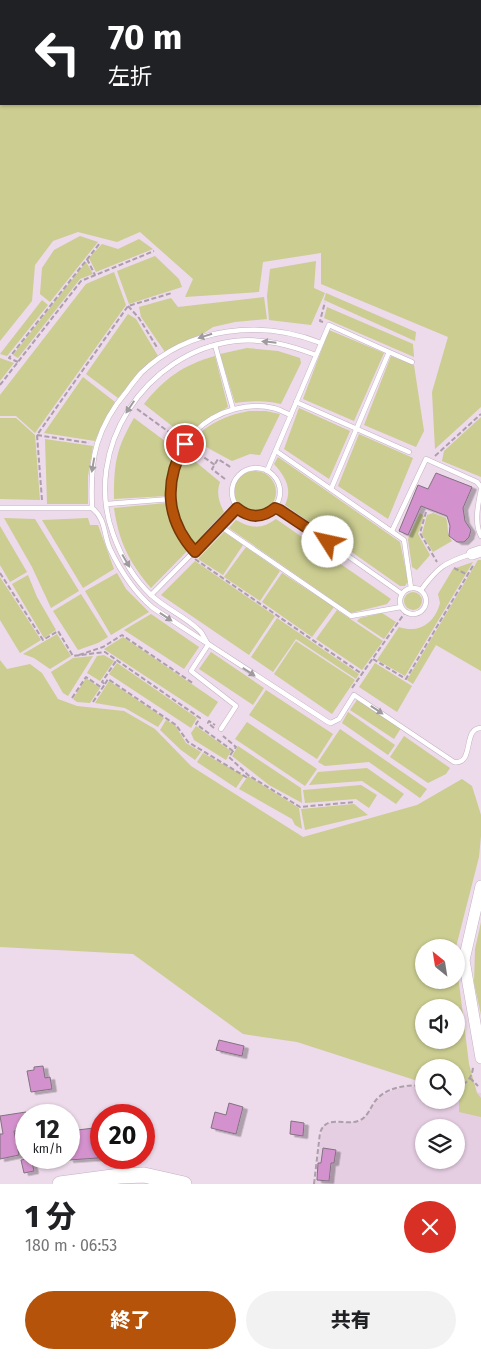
<!DOCTYPE html>
<html lang="ja">
<meta charset="utf-8">
<style>
:root{--surface:#fff;--page:#f2f2f2;--text:#202124;--muted:#757577;--accent:#b45309}
body{margin:0;font-family:"Fira Sans","Noto Sans JP",sans-serif;background:var(--page);color:var(--text);height:100vh;display:flex;flex-direction:column;font-size:19px;white-space:nowrap}
*{box-sizing:border-box;margin:0}
p{font-size:16px;color:var(--muted)}
.icon{flex:none;width:28px;height:28px;fill:none;stroke:currentColor;stroke-width:2;stroke-linecap:round;stroke-linejoin:round}
.map{position:relative;height:1184px;overflow:hidden}
.side{display:flex;flex-direction:column;background:var(--surface);flex:1}
.side>*{flex:none}
.hud{position:absolute;left:0px;top:0px;width:481px;height:105px;box-shadow:0 1px 4px #0004;background:#202124;color:#fff;overflow:hidden}
.needle{width:32px;rotate:330deg}
.fabs{position:absolute;left:415px;top:939px;display:grid;gap:10px}
.fabs a{display:grid;place-items:center;width:50px;height:50px;border-radius:50%;background:var(--surface);box-shadow:0 1px 4px #0004;font-size:25px}
.speed{position:absolute;left:15px;top:1104px;display:flex;gap:10px;font-size:25px;font-weight:700;text-align:center}
.speed>*{display:grid;place-content:center;width:65px;height:65px;border-radius:50%;background:var(--surface);box-shadow:0 1px 4px #0004;line-height:1}
.speed small{font-size:12px;font-weight:400}
.speed .limit{border:8px solid #d22;background:#fff;color:#111}
.pin{position:absolute;display:grid;place-items:center;width:42px;height:42px;color:#fff;margin:-21px;border:2px solid #fff;border-radius:50%;box-shadow:0 1px 5px #0007}
.me{position:absolute;width:55px;margin:-28px;rotate:305deg;stroke-linejoin:round;filter:drop-shadow(0 0 4px #0008)}
.turn{display:flex;align-items:center;gap:18px;height:105px;padding:0 25px;font-size:22px}
.turn .icon{width:65px;height:65px;stroke-width:2.5}
.turn b{display:block;font-size:35px;line-height:42px}
.round{display:grid;place-items:center;flex:none;width:52px;height:52px;border-radius:26px;background:var(--page)}
.head{display:flex;align-items:center;justify-content:space-between;height:85px;padding:0 25px}
h1{font-size:30px;font-weight:800;line-height:38px}
.action{display:flex;gap:10px;margin-top:auto;padding:10px 25px}
.action a{flex:1;height:58px;border-radius:30px;background:var(--accent);color:#fff;font-size:20px;font-weight:800;line-height:58px;text-align:center}
.action a+a{background:var(--page);color:var(--text)}
.map>svg:first-child{display:block}
</style>
<div class="map">
<svg width="481" height="1184" viewBox="0 0 481 1184">
<defs>
<filter id="shadow"><feDropShadow dx="4.5" dy="2.5" stdDeviation="0" flood-color="#0004"/></filter>
</defs>
<rect width="100%" height="100%" fill="#eddaea"/>
<!-- built -->
<path fill="#e5cde2" fill-rule="evenodd" d="M 409,1086 L 424,1087 L 424,1100 L 456,1100 L 456,1090 L 481,1093 L 481,1184 L 315,1184 L 322,1127 L 328,1123 L 359,1122 L 364,1118 L 377,1100 L 383,1095 L 395,1089 ZM 424,1128 L 456,1128 L 456,1160 L 424,1160 Z"/>
<!-- green -->
<g fill="#cbcd91" fill-rule="evenodd">
<path d="M 0,0 L 481,0 L 481,407 L 435,449 L 432,392 L 448,337 L 321,284 L 321,253 L 263,262 L 259,292 L 185,297 L 193,279 L 140,232 L 117,242 L 78,232 L 53,241 L 35,265 L 32,301 L 0,341 ZM 1,1 L 480,1 L 480,104 L 1,104 Z"/>
<polygon points="80,236 98,242 50,302 40,294 42,268 54,250"/>
<polygon points="139,239 153,249 96,272 89,258 102,244 118,249"/>
<polygon points="155,256 179,279 182,287 129,304 117,271"/>
<polygon points="316,261 314,288 325,293 311,325 269,320 267,296 270,269"/>
<polygon points="86,262 93,274 80,279 18,358 13,355"/>
<polygon points="114,272 126,305 35,433 16,416 0,416 0,395 86,284"/>
<polygon points="326,293 416,332 415,341 324,300"/>
<polygon points="264,297 267,319 235,322 213,327 204,333 183,342 165,352 141,317 139,307 171,298 178,307"/>
<polygon points="42,300 48,305 7,356 0,354"/>
<polygon points="327,307 413,344 414,357 324,318"/>
<polygon points="128,314 136,319 158,356 142,369 118,398 86,374"/>
<polygon points="329,330 384,353 354,421 303,399"/>
<path d="M 247,348 L 278,351 L 300,358 L 301,363 L 281,404 C 265,400 251,401 235,403 L 220,354 Z"/>
<path d="M 215,356 L 228,407 L 200,424 L 186,437 L 144,404 C 165,378 183,365 215,356 Z"/>
<polygon points="391,356 414,365 424,431 416,447 364,425"/>
<polygon points="0,358 14,363 0,381"/>
<polygon points="83,377 115,402 104,420 95,441 44,433"/>
<polygon points="299,408 350,431 329,479 284,449"/>
<path d="M 249,411 L 266,411 L 280,414 L 260,455 L 250,454 L 232,461 L 193,440 C 208,423 227,415 249,411 Z"/>
<polygon points="481,417 481,477 442,461 444,451"/>
<polygon points="0,418 16,418 35,435 40,500 0,499"/>
<path d="M 134,418 L 177,450 C 171,466 166,479 166,496 L 114,499 C 114,463 116,449 134,418 Z"/>
<polygon points="359,434 413,458 388,519 338,486"/>
<polygon points="45,439 93,446 88,476 88,504 47,504"/>
<path d="M 185,453 L 220,482 C 216,493 219,502 224,512 L 193,545 C 170,510 168,491 185,453 Z"/>
<path d="M 278,457 L 400,542 L 408,581 L 405,586 L 400,586 L 285,505 C 293,489 285,476 274,464 Z"/>
<circle cx="255" cy="492" r="21"/>
<path d="M 166,503 C 170,521 176,535 188,550 L 151,588 C 129,562 119,542 114,508 Z"/>
<polygon points="420,513 424,516 418,534 430,555 417,570 412,567 408,539"/>
<path d="M 433,513 L 446,518 C 449,526 446,534 452,541 L 433,552 L 422,534 L 427,515 Z"/>
<polygon points="4,518 35,519 79,591 51,608 32,567"/>
<polygon points="88,518 90,525 98,525 114,569 83,588 42,520"/>
<path d="M 276,519 L 391,599 L 387,604 L 351,613 L 229,528 L 236,520 C 251,529 263,529 276,519 Z"/>
<polygon points="0,526 27,572 10,582 0,565"/>
<polygon points="224,532 243,545 223,575 198,559"/>
<polygon points="246,547 280,571 260,601 224,577"/>
<polygon points="478,560 481,560 481,671 436,645 413,684 407,680"/>
<polygon points="195,561 275,616 249,655 161,595"/>
<path d="M 473,562 L 405,676 L 377,660 L 399,627 C 419,634 435,623 440,603 L 438,594 L 453,569 Z"/>
<polygon points="117,573 126,589 149,612 111,635 85,591"/>
<polygon points="282,573 334,607 312,637 262,602"/>
<polygon points="28,575 37,597 56,630 44,638 12,584"/>
<polygon points="0,577 41,640 20,653 0,620"/>
<circle cx="413" cy="601" r="9"/>
<polygon points="81,594 108,637 98,643 78,650 53,611"/>
<polygon points="337,610 383,641 362,670 316,639"/>
<polygon points="382,613 396,622 384,639 357,621 360,618"/>
<polygon points="151,614 199,647 184,669 124,630"/>
<polygon points="277,618 359,674 356,679 296,639 273,672 251,657"/>
<polygon points="57,634 71,656 50,669 34,658 23,654"/>
<polygon points="123,637 218,702 208,717 104,649"/>
<polygon points="296,641 355,680 332,714 274,674"/>
<polygon points="211,652 264,688 253,705 199,669"/>
<polygon points="104,655 114,661 100,681 87,673 97,656"/>
<polygon points="93,656 68,696 63,693 51,672 73,658"/>
<path d="M 0,660 L 7,669 L 30,664 L 42,673 L 58,699 L 77,706 L 124,711 L 155,729 L 191,766 L 303,837 L 417,805 L 462,779 L 472,786 L 481,815 L 481,836 L 479,857 L 456,947 L 424,948 L 424,980 L 456,980 L 456,959 L 469,1064 L 477,1093 L 481,1098 L 481,1117 L 459,1112 L 459,1093 L 456,1092 L 456,1068 L 424,1068 L 424,1083 L 297,1042 L 243,1034 L 133,954 L 0,947 ZM 424,1008 L 456,1008 L 456,1040 L 424,1040 Z"/>
<polygon points="117,663 197,718 191,728 109,674"/>
<polygon points="375,663 412,686 397,712 359,687"/>
<polygon points="86,678 100,688 90,703 77,702 73,699"/>
<polygon points="109,681 164,718 158,727 125,708 95,703"/>
<polygon points="266,690 333,734 317,759 249,715"/>
<polygon points="357,700 401,728 394,739 350,710"/>
<polygon points="348,712 395,745 388,755 342,723"/>
<polygon points="166,720 175,725 186,743 201,752 195,760 181,750 160,730"/>
<polygon points="247,722 317,769 305,786 235,739"/>
<polygon points="196,726 231,751 226,760 194,740 191,733"/>
<polygon points="340,729 427,789 420,798 369,762 325,766 318,762"/>
<polygon points="404,736 450,768 446,774 428,783 390,757"/>
<polygon points="238,746 301,788 302,803 269,785 232,756"/>
<polygon points="203,753 244,776 236,788 197,762"/>
<polygon points="367,768 404,794 396,804 362,781 309,785 318,772"/>
<polygon points="248,776 299,808 302,829 295,825 292,819 239,789"/>
<polygon points="361,785 377,795 369,808 356,799 305,803 303,790"/>
<polygon points="354,804 368,815 305,830 301,809"/>
<polygon points="481,922 481,1015 474,983 475,949"/>
</g>
<!-- building -->
<g fill="#d392cd" stroke="#827180" filter="url(#shadow)">
<polygon points="436,473 472,487 463,508 465,521 471,530 469,537 464,542 457,542 449,536 450,526 447,516 421,506 408,535 399,531 418,485 428,489"/>
<polygon points="219,1040 244,1046 242,1056 216,1050"/>
<polygon points="43,1066 45,1078 50,1077 52,1089 31,1092 27,1071 34,1070 34,1067"/>
<polygon points="229,1103 243,1107 236,1134 211,1128 215,1112 226,1115"/>
<polygon points="26,1112 26,1129 14,1131 19,1155 0,1159 0,1134 3,1134 0,1116"/>
<polygon points="291,1121 304,1123 303,1136 290,1134"/>
<polygon points="94,1128 94,1130 101,1128 101,1141 96,1142 98,1158 69,1160 69,1131"/>
<polygon points="323,1148 336,1150 334,1163 331,1163 329,1181 317,1180 318,1163 321,1163"/>
<polygon points="31,1158 34,1171 24,1173 21,1160"/>
</g>
<g fill="none" stroke-linecap="round" stroke-linejoin="round">
<!-- service casing -->
<g stroke="#c4b2c2" stroke-width="5.5">
<g id="service">
<polyline points="215,345 233,409"/>
<polyline points="389,352 412,362"/>
<polyline points="296,402 409,452"/>
<polyline points="276,451 404,540 411,588"/>
<circle cx="256" cy="492" r="24"/>
<polyline points="267,471 329,325 389,352 331,489"/>
<path d="M 481,490 C 478,504 474,524 481,536"/>
<polyline points="107,504 170,499"/>
<path d="M 0,508 L 92,508 C 106,519 103,533 110,549 C 121,572 134,592 153,608 L 328,722 L 331,723 L 339,719 L 354,695 L 454,762 C 475,765 462,728 481,728"/>
<path d="M 92,508 C 91,486 91,464 97,444 C 103,425 114,406 127,391 C 131,385 136,379 141,373 C 189,327 261,319 321,343"/>
<polyline points="275,508 284,511 402,594"/>
<polyline points="220,526 351,616 401,607"/>
<polyline points="392,531 426,459 477,482 481,487"/>
<path d="M 195,552 C 150,503 170,426 235,409 C 247,406 261,405 273,408 C 279,409 285,413 291,415"/>
<circle cx="413" cy="601" r="13"/>
<path d="M 421,590 C 438,567 444,563 471,554"/>
<polyline points="151,595 237,508"/>
<path d="M 208,644 C 205,640 203,634 200,631 C 186,617 166,609 151,595 C 134,579 121,556 113,534 C 82,449 145,352 235,341 C 264,338 289,345 316,355"/>
<polyline points="208,645 191,671 236,706 221,729"/>
</g>
</g>
<!-- tertiary casing -->
<g stroke="#c4b2c2" stroke-width="12">
<g id="tertiary">
<polyline points="472,554 481,551"/>
<polyline points="481,886 464,960 481,1058"/>
</g>
</g>
<!-- primary casing -->
<g stroke="#c4b2c2" stroke-width="16">
<polyline id="primary" points="60,1184 120,1176 144,1175 184,1184"/>
</g>
<!-- path -->
<g stroke="#ad9eab" stroke-width="2" stroke-dasharray="5 2.5" stroke-linecap="butt">
<polyline points="87,259 95,275"/>
<polyline points="128,306 139,318 158,349"/>
<polyline points="323,322 320,321 325,302"/>
<polyline points="18,362 9,358 100,243"/>
<polyline points="0,385 81,281 154,251"/>
<polyline points="137,409 180,440"/>
<polyline points="37,435 89,443"/>
<polyline points="192,449 215,465"/>
<polyline points="435,456 481,414"/>
<polyline points="225,479 212,469 218,459 232,468"/>
<polyline points="42,500 37,435 128,306 172,293"/>
<polyline points="426,512 420,533 437,562"/>
<polyline points="195,559 362,674"/>
<polyline points="454,568 468,575"/>
<polyline points="0,573 43,640 58,631 73,656 105,652 200,718 196,724 233,751 236,747 223,736"/>
<polyline points="79,655 103,647 122,635 194,684"/>
<polyline points="373,659 406,679 474,564"/>
<polyline points="105,684 108,679 176,725 188,742 246,777 248,775"/>
<polyline points="352,688 404,614"/>
<polyline points="72,698 86,677 102,688"/>
<polyline points="93,702 105,684 102,682 116,661"/>
<polyline points="214,728 208,723 209,721 215,725"/>
<polyline points="233,751 229,757 248,775 300,807 355,802"/>
<polyline points="470,1078 478,1086"/>
<path d="M 456,1087 C 467,1085 473,1076 473,1066"/>
<path d="M 314,1184 L 320,1133 C 326,1114 345,1126 358,1121 C 368,1118 370,1107 376,1100 C 387,1087 408,1084 424,1086"/>
</g>
<!-- service -->
<use href="#service" stroke="#fff" stroke-width="4.5"/>
<!-- tertiary -->
<use href="#tertiary" stroke="#fff" stroke-width="11"/>
<!-- primary -->
<use href="#primary" stroke="#fff" stroke-width="15"/>
</g>
<!-- one-way arrows -->
<defs><path id="oneway-solid" d="M-6-.8H1V-3.2L6.5 0L1 3.2V.8H-6Z" transform="scale(1.25)"/></defs>
<g fill="#9e9a9d">
<use href="#oneway-solid" transform="translate(205 336) rotate(162)"/>
<use href="#oneway-solid" transform="translate(269 342) rotate(-174)"/>
<use href="#oneway-solid" transform="translate(130 407) rotate(124)"/>
<use href="#oneway-solid" transform="translate(93 465) rotate(100)"/>
<use href="#oneway-solid" transform="translate(126 561) rotate(60)"/>
<use href="#oneway-solid" transform="translate(166 617) rotate(34)"/>
<use href="#oneway-solid" transform="translate(249 672) rotate(33)"/>
<use href="#oneway-solid" transform="translate(377 710) rotate(34)"/>
</g>
<g fill="none" stroke-linecap="round" stroke-linejoin="round">
<!-- route casing -->
<g stroke="#753606" stroke-width="12">
<path id="route" d="M 185,444 C 164,481 165,519 195,552 L 237,508 C 250,519 263,518 275,508 L 280,510 L 328,542"/>
</g>
<!-- route -->
<use href="#route" stroke="#b45309" stroke-width="9"/>
</g>
</svg>
<div class="fabs">
<a><svg class="needle" viewBox="-14 -14 28 28"><path d="M0-13l5 13h-10z" fill="#e53935"/><path d="M0 13l5-13h-10z" fill="#757577"/></svg></a>
<a><svg class="icon" aria-label="sound" viewBox="0 0 24 24"><path d="M4 9h4l5-4v14l-5-4H4zM17 9q2 3 0 6"/></svg></a>
<a><svg class="icon" aria-label="search" viewBox="0 0 24 24"><circle cx="10" cy="10" r="6"/><path d="M15 15l6 6"/></svg></a>
<a><svg class="icon" aria-label="layers" viewBox="0 0 24 24"><path d="M12 4l9 5-9 5-9-5zM3 14l9 5 9-5"/></svg></a>
</div>
<div class="speed"><div>12<small>km/h</small></div><div class="limit">20</div></div>
<div class="pin" style="left:185px;top:444px;background:#d93025"><svg class="icon" aria-label="arrive" viewBox="0 0 24 24"><path d="M6 21V4h12l-3 4 3 4H6"/></svg></div>
<svg class="me" style="left:328px;top:542px" viewBox="-20 -20 40 40"><circle r="19" fill="#fff"/><path d="M0-13L10 11 0 6-10 11z" fill="#b45309"/></svg>
<div class="hud">
<div class="turn"><svg class="icon" aria-label="left" viewBox="0 0 24 24"><path d="M17 20v-9H6M10 6l-5 5 5 5"/></svg><div><b>70 m</b>左折</div></div>
</div>
</div>
<section class="side">
<div class="head"><div><h1>1 分</h1><p>180 m · 06:53</p></div><a class="round" style="background:#d93025;color:#fff"><svg class="icon" aria-label="close" viewBox="0 0 24 24"><path d="M6 6l12 12M18 6L6 18"/></svg></a></div>
<div class="action"><a>終了</a><a>共有</a></div>
</section>
